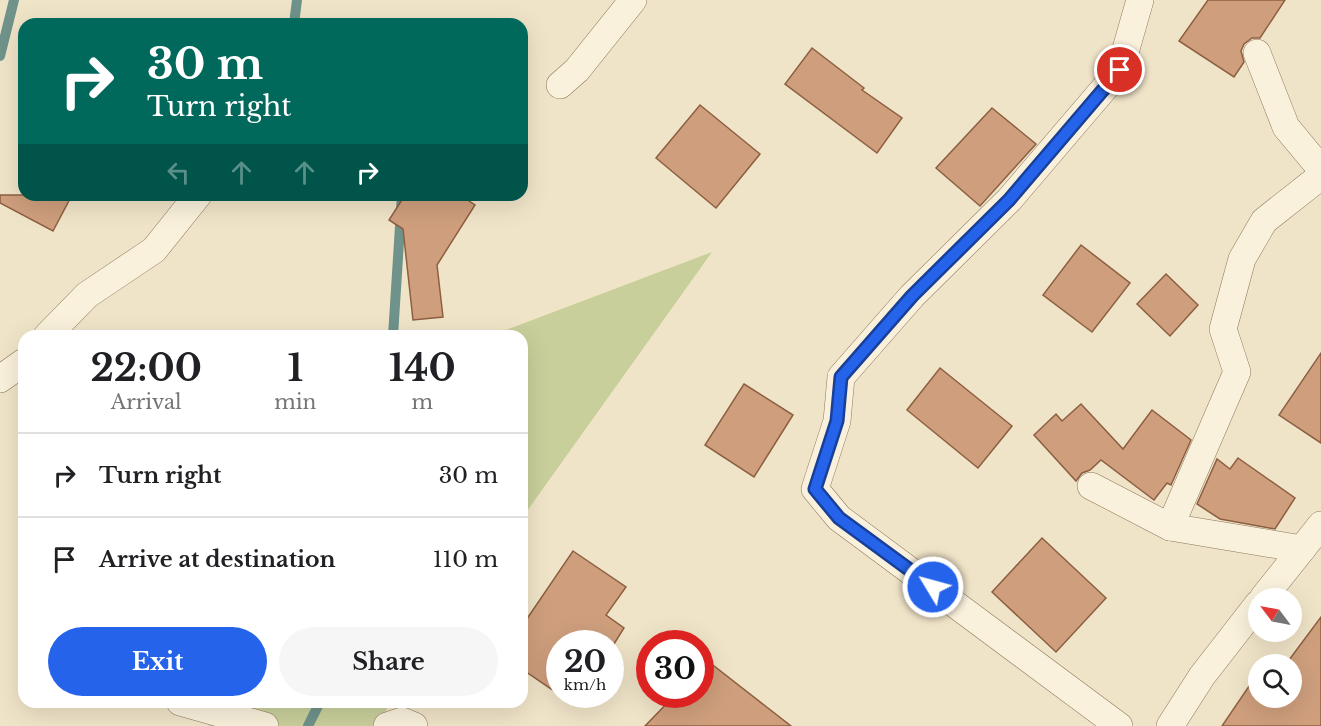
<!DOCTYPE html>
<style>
:root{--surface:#fff;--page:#f6f6f6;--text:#202124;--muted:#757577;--line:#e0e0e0;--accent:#2563eb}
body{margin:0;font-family:"Libre Baskerville",serif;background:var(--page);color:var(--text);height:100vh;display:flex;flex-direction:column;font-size:22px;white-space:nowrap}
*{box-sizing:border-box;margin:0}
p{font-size:20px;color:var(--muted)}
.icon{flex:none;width:33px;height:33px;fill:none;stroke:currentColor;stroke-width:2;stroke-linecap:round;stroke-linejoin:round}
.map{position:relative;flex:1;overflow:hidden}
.sheet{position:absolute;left:18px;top:330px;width:510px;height:378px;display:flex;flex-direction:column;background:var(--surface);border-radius:18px;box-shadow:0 6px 24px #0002}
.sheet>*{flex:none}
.top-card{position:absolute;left:18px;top:18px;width:510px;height:183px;border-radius:18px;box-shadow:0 6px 24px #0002;background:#00695c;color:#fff;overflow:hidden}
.needle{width:39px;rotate:302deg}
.buttons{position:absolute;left:1248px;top:588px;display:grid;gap:12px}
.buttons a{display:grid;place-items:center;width:54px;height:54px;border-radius:50%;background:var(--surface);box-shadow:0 6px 24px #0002;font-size:30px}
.speed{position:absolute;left:546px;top:630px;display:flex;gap:12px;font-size:30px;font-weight:700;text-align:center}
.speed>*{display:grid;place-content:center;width:78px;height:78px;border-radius:50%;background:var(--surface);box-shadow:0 6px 24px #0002;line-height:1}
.speed small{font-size:15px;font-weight:400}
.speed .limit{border:9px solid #d22;background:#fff;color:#111}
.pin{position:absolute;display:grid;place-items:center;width:51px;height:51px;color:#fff;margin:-26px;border:3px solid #fff;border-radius:50%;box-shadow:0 2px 6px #0007}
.me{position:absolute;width:66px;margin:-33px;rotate:307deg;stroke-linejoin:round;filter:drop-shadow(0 0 4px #0008)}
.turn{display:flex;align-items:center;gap:21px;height:126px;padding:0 30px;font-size:27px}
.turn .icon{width:78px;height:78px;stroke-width:2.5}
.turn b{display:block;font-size:42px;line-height:51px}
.lanes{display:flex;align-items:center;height:57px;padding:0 30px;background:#0003;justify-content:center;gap:30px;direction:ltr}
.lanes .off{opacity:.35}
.eta{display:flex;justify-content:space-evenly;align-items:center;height:102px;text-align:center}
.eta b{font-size:36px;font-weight:700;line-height:42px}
.cta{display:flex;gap:12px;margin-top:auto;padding:12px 30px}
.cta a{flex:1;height:69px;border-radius:36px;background:var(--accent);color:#fff;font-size:24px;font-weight:700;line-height:69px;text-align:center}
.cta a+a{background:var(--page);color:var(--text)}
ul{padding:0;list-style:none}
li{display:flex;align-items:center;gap:18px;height:84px;padding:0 30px;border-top:2px solid var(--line)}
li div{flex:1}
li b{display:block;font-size:22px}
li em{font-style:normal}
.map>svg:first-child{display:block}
</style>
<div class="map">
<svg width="1321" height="726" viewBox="0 0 1321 726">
<rect width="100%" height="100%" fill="#f0e4c8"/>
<!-- green -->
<g fill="#c9cf9b">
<polygon points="712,252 522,518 522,336 490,336"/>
<polygon points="232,702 391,702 377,726 208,726"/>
</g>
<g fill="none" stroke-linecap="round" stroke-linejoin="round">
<!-- stream -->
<g stroke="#6f938a" stroke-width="10">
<polyline points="294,24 297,0"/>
<polyline points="0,56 14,0"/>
<polyline points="393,336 402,195"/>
<polyline points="308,726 320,702"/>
</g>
</g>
<!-- building -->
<g fill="#cf9f7d" stroke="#8d5f41" stroke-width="1.5">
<polygon points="1208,0 1285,0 1260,38 1252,38 1244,44 1241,51 1244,62 1234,77 1179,41"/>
<polygon points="812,48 864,88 862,90 902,118 877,153 785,84"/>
<polygon points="700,105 760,154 716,208 656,158"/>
<polygon points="992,108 1036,144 980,206 936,168"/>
<polygon points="0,195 72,195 53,231 0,203"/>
<polygon points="405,195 460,195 475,205 437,265 443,317 413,320 403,229 389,220"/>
<polygon points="1081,245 1130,283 1092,332 1043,295"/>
<polygon points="1166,274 1198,305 1170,336 1137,304"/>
<polygon points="1321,353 1321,443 1279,415"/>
<polygon points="940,368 1012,426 978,468 907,410"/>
<polygon points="744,384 793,415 754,477 705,445"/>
<polygon points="1081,404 1123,449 1152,410 1191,440 1171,485 1167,483 1154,500 1101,460 1090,470 1082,473 1076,481 1034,435 1056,414 1062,421"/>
<polygon points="1238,458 1295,498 1275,529 1220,519 1197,504 1217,459 1230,469"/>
<polygon points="1042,538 1106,598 1056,652 992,592"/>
<polygon points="573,551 626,587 606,615 624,628 614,644 560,644 560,695 522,669 522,626"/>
<polygon points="1321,617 1321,726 1222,726 1256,676 1258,678 1258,698 1292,698 1292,664 1286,664"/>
<polygon points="700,655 791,726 645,726 676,694 700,694"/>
</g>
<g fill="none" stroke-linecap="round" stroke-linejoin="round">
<!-- minor casing -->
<g stroke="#8d765c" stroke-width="28">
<g id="minor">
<polyline points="1257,53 1286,127 1321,169"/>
<polyline points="560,85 577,70 633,0"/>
<polyline points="47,336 87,295 154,250 198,195"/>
<polyline points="0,379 24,362"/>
<polyline points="1091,486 1170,527 1302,549 1263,598"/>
<polyline points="1170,527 1237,372 1223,329 1242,259 1264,221 1321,176"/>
<polyline points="1302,549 1321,525"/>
<polyline points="180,702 265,726"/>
<polyline points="387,726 402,721 414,726"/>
<polyline points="1119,726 839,518 815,489 837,421 841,377 912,296 1009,200 1120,70 1140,0"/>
<polyline points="1170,726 1202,676 1258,604"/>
</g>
</g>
<!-- minor -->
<use href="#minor" stroke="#faf1dc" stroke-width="27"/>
</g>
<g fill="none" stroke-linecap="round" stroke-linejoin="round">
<!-- route casing -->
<g stroke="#184099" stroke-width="15">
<polyline id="route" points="933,587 839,518 815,489 837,421 841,377 912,296 1009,200 1120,70"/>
</g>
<!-- route -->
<use href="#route" stroke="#2563eb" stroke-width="10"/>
</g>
</svg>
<div class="buttons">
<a><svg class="needle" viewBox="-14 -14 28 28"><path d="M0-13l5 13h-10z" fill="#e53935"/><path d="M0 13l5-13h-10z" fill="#757577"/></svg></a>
<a><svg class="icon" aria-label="search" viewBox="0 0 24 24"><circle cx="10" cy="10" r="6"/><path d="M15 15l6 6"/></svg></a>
</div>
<div class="speed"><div>20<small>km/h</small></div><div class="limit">30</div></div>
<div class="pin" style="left:1120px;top:70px;background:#d93025"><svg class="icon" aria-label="arrive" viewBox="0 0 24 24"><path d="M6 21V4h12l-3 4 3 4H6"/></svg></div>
<svg class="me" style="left:933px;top:587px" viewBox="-20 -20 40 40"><circle r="17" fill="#2563eb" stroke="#fff" stroke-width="3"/><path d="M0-11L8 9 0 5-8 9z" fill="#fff"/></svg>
<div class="top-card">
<div class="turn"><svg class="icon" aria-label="right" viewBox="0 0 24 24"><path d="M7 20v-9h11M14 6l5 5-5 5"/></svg><div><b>30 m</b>Turn right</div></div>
<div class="lanes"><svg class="icon off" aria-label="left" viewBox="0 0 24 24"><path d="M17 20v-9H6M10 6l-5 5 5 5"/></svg><svg class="icon off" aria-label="ahead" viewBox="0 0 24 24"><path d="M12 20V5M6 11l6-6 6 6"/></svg><svg class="icon off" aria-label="ahead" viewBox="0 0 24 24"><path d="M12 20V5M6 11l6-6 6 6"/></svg><svg class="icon" aria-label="right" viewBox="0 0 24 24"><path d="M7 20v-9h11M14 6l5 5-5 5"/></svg></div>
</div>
<section class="sheet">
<div class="eta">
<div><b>22:00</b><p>Arrival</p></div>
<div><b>1</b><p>min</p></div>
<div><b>140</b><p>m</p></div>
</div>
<ul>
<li><svg class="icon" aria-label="right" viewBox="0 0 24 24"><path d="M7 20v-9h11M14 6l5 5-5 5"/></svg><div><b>Turn right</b></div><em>30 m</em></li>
<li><svg class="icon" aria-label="arrive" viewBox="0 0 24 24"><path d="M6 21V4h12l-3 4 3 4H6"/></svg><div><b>Arrive at destination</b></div><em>110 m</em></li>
</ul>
<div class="cta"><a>Exit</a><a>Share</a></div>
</section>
</div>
